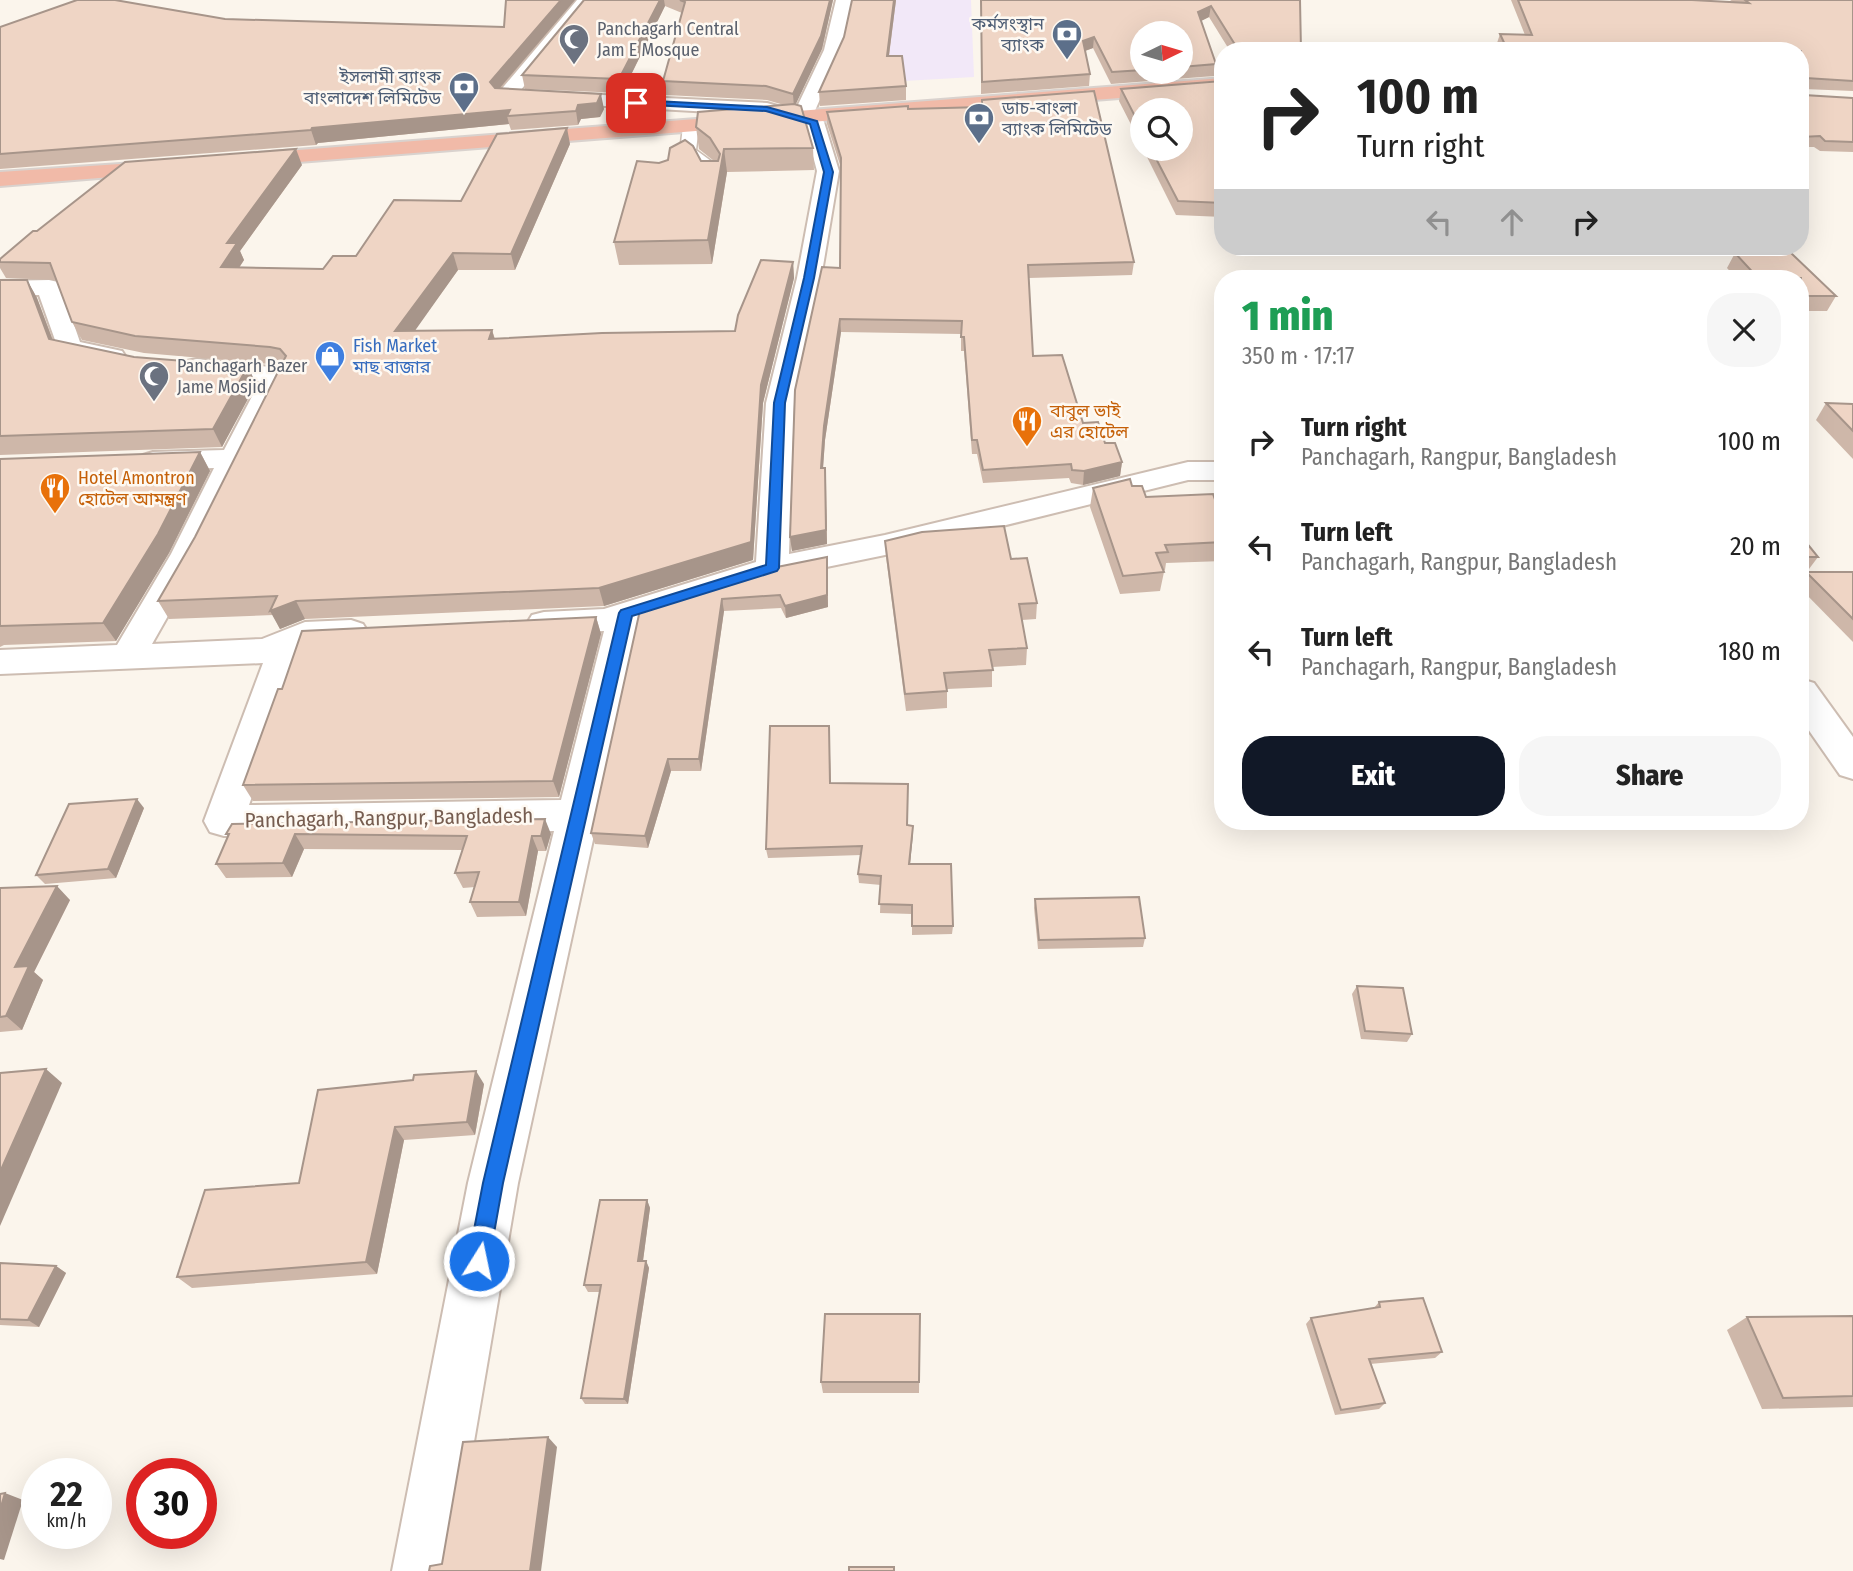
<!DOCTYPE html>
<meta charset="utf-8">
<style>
:root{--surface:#fff;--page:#f6f6f6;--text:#222;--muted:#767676;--accent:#111827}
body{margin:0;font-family:"Fira Sans Condensed","Noto Sans Bengali",sans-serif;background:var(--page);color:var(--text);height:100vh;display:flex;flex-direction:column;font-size:26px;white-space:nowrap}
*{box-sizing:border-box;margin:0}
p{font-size:23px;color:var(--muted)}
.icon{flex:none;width:38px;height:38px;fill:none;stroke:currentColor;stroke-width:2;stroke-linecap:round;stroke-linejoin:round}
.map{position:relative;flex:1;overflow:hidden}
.side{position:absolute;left:1214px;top:270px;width:595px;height:560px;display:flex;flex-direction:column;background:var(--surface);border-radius:28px;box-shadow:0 7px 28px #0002}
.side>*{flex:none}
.top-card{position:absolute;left:1214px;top:42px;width:595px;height:214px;border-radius:28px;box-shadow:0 7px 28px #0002;background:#fff;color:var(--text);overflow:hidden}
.needle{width:46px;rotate:85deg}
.controls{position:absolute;left:1130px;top:21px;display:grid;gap:14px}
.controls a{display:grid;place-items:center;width:63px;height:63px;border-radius:50%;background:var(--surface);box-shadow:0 7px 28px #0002;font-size:35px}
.speed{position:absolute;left:21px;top:1458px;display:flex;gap:14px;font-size:35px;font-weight:700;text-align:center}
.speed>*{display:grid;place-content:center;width:91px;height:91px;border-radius:50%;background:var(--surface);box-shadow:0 7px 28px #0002;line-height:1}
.speed small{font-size:18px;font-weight:400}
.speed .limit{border:10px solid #d22;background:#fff;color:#111}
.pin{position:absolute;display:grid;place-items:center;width:60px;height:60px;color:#fff;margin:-30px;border-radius:14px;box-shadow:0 4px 10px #0006}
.me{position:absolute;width:77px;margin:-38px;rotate:10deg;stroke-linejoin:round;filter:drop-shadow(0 0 5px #0008)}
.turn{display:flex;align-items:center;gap:24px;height:147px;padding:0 28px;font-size:32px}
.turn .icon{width:91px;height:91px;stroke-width:2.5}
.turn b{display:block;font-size:49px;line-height:60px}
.lanes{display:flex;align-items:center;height:66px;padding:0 28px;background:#0003;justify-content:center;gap:35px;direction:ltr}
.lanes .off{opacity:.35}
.round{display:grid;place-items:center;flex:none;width:74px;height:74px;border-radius:28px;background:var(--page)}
.summary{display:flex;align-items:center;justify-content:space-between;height:119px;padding:0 28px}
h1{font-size:42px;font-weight:800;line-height:52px;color:#1e9e55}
.cta{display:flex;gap:14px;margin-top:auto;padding:14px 28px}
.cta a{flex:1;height:80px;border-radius:28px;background:var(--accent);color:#fff;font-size:28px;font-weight:800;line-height:80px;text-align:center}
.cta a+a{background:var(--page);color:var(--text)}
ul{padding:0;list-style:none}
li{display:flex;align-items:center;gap:21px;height:105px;padding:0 28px}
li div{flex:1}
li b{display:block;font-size:26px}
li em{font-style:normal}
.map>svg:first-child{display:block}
</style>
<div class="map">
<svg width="1853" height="1571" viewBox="0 0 1853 1571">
<rect width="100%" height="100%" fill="#fbf5ec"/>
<!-- education -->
<polygon fill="#f2e8f8" points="861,0 971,0 974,77 834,85"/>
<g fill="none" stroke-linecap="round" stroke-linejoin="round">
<!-- lane casing -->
<g stroke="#cdbdb2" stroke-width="3">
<polygon id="lane" points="691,121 699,126 696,150 711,161 720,178 718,182 706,182 698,167 680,152 683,126"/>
</g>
<!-- street casing -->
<g stroke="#cdbdb2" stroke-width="4">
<g id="street">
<path d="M 577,0 L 594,0 L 520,91 L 767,103 L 795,111 L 824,50 L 836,0 L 852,0 L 842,50 L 813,115 L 821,118 L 824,122 L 839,171 L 821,278 L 794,403 L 789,554 L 885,535 L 1188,462 L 1223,462 L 1223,480 L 1188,480 L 885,555 L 778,577 L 641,620 L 518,1183 L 452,1571 L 392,1571 L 468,1183 L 554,831 L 224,836 L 210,832 L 204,821 L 263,663 L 0,674 L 0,650 L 117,645 L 171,554 L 214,468 L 153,470 L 143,467 L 138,461 L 143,455 L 153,452 L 224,450 L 260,381 L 197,375 L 187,373 L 184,367 L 187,361 L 197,359 L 287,369 L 291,375 L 203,554 L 152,644 L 262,639 L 305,622 L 351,620 L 363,624 L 368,632 L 363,640 C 344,645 321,640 304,648 L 249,805 L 561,800 L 604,631 L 544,634 L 532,631 L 527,623 L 532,615 L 544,612 L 604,609 L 756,562 L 766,403 L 797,278 L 817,171 L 805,126 L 766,115 L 499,100 L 496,96 L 499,92 Z"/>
<polygon points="49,280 58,282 61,287 80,342 122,351 126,357 122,363 113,365 60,354 39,295 0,295 0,281"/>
<polygon points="1801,679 1814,683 1853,737 1853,779 1840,775 1801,719"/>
</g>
</g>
<!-- highway casing -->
<g stroke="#d9d2ce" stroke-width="4">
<g id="highway">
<polygon points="1223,78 1223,90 246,166 239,164 235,160 239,156 246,154"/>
<polygon points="165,161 173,162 176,167 173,172 0,186 0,172"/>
</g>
</g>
<!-- lane -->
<use href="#lane" fill="#fff" fill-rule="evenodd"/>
<!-- street -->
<use href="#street" fill="#fff" fill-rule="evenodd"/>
<!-- highway -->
<use href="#highway" fill="#f1baa8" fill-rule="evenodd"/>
</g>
<!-- wall -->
<g fill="#ceb7a9" fill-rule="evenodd">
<polygon points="506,0 575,0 500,89 604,109 600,117 581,119 578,125 511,130 509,124 318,143 316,145 0,169 0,27 225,19 504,27"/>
<polygon points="584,0 833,0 822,49 795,105 813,148 814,170 727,172 712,264 619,265 614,242 659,163 714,161 699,149 696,127 784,105 767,100 665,95 663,81 682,13 665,6 622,93 525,89 522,75"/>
<polygon points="896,0 889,56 906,86 906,100 820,106 819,92 844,37"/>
<path d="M 981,0 L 1300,0 L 1301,51 L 1230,51 L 1209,17 L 1201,21 L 1216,64 L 1214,76 L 1111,84 L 1093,48 L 1085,51 L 1090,74 L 1089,86 L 981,94 ZM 1143,33 L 1181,33 L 1181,72 L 1143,72 Z"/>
<polygon points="1511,0 1692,0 1733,2 1730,0 1853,0 1853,91 1804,89 1804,95 1853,98 1853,152 1820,151 1814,147 1801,147 1801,51 1500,51 1497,43 1500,34 1525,35"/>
<polygon points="1223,86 1223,217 1176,215 1143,149 1181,149 1143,110 1143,148 1119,101 1121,89"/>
<polygon points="908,109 1134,262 1132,275 1029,278 1033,356 1083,423 1105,443 1122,462 1120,476 1083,485 1071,483 1069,478 983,483 977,454 972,454 964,351 961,351 961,334 841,332 825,440 823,468 825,468 826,482 827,544 792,551 790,537 840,268 841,168 827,124 827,112"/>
<polygon points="570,144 515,270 458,270 414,331 492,330 495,339 735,331 793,262 794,278 763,403 753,560 604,606 305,619 280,629 273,615 169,619 158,601 195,537 281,365 144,353 82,340 72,322 56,280 6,278 0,268 0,262 37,231 302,165 240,251 244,260 239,268 323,269 356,256"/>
<polygon points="1735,253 1791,253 1836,296 1827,311 1801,311 1801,278 1736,278 1727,268"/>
<polygon points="0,280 27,280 37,298 53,340 256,384 222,447 0,455"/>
<polygon points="1826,403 1853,404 1853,459 1816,420"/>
<polygon points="200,452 210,471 169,553 116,641 4,645 0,647 0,459"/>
<polygon points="1132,486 1146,497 1223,522 1223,561 1166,563 1165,570 1163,571 1164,572 1160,591 1120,594 1090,507 1093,488"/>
<polygon points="1801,536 1818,557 1809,569 1801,569"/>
<polygon points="885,541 1011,559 1037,603 1036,619 1022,620 1027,648 1026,665 992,667 992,687 947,689 947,708 906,711 886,557"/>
<polygon points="827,557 828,607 786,618 781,608 724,611 701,771 671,771 648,848 595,844 591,833 640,610"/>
<polygon points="1806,572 1853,572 1853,642 1801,589 1801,579"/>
<polygon points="596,617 601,634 559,797 253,801 243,785 282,689"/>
<polygon points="829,726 831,783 908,825 913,826 910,864 953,926 952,934 912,935 912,914 880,913 881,885 859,883 858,874 861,855 768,858 766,849"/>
<polygon points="144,808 116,878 45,884 36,875"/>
<polygon points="226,834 551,834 546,851 538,851 526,916 477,917 470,902 475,887 463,888 455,873 462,850 304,849 292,877 226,878 216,864 228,837"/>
<polygon points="0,888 70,900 34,972 43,980 22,1030 0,1032"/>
<polygon points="1035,899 1145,938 1143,947 1038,949 1034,908"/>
<polygon points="1357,986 1412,1034 1407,1042 1361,1039 1352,994"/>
<polygon points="484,1084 475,1135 404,1140 377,1274 192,1288 177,1277 299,1183 318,1090"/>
<polygon points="647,1200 650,1208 643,1261 646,1261 649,1268 628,1404 585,1404 581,1398 600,1292 588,1292 584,1285"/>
<polygon points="0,1263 56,1266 66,1273 39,1327 0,1325"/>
<polygon points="1379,1302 1442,1352 1435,1358 1370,1364 1385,1403 1379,1409 1335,1415 1306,1324 1311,1318 1374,1308"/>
<polygon points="920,1314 919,1393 823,1393 821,1382"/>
<polygon points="1853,1316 1853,1407 1762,1409 1727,1330 1747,1317"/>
</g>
<!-- shaded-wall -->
<g fill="#a7958a">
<polygon points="561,0 575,0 493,96 490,82"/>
<polygon points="660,0 664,0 665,6 622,93 619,79"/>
<polygon points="830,0 833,0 822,49 794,108 793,94"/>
<polygon points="894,0 896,0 887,70 887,56"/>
<polygon points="1211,6 1209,17 1197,23 1198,12"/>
<polygon points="1094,37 1093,48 1082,52 1083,41"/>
<polygon points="601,94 604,109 600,117 581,119 578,125 576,111 578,105"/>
<polygon points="510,110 507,116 509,124 318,143 316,145 311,130 312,128"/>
<polygon points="567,128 570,144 515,270 511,254"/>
<polygon points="296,149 302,165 240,251 244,260 228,284 221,267 227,243"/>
<polygon points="724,149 727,172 712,264 708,240"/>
<polygon points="453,253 458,270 402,349 395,331"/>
<polygon points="793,262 794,278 763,403 753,560 604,606 599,588 761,385"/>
<polygon points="27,280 37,298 59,357 49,339"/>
<polygon points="840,319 841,332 825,440 822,482 821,468 824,426"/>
<polygon points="492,330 497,348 489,339"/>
<polygon points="248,366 256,384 222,447 213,429"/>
<polygon points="200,452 210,471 169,553 116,641 103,623"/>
<polygon points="1122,462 1120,476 1083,485 1084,471"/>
<polygon points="825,468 827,544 792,551 790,537"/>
<polygon points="827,557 828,607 786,618 785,606"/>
<polygon points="722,599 724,611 701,771 699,759"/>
<polygon points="296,601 305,619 280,629 270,611"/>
<polygon points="596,617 601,634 559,797 553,781"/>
<polygon points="668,759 671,771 648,848 645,836"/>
<polygon points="137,799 144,808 116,878 108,869"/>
<polygon points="545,819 551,834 546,851 541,836"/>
<polygon points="913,826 913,835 909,873 909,864"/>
<polygon points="295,834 304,849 292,877 283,863"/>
<polygon points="532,836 538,851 526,916 519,902"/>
<polygon points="57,886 70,900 34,972 43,980 22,1030 6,1016 15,967"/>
<polygon points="46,1069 62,1083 0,1226 0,1172"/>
<polygon points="476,1071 484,1084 475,1135 467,1122"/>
<polygon points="395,1127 404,1140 377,1274 366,1262"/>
<polygon points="647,1200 650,1208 642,1268 638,1261"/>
<polygon points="646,1261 649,1268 628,1404 624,1399"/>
<polygon points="56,1266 66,1273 39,1327 28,1320"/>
<polygon points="548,1437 557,1447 541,1571 530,1571"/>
<polygon points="5,1493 23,1500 4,1560 0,1559 0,1510"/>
</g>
<!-- building -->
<g fill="#efd5c5" stroke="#a7958a" stroke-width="2">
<polygon points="77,0 115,0 225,19 504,27 506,0 561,0 490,82 495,88 601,94 597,103 578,105 576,111 507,116 510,110 312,128 311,130 0,154 0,27"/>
<polygon points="584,0 660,0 619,79 522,75"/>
<polygon points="680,0 830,0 821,36 793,94 766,86 663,81 685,2"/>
<polygon points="852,0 894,0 887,56 902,56 906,86 819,92 844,37"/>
<polygon points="981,0 1300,0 1301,51 1239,51 1211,6 1198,12 1216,64 1181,67 1181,33 1143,33 1143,70 1112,72 1094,37 1083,41 1090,74 982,82"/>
<polygon points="1518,0 1692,0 1749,3 1745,0 1853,0 1853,81 1806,78 1803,81 1804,95 1853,98 1853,142 1825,141 1820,136 1801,137 1801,51 1508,51 1500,34 1532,35"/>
<polygon points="1222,81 1223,86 1223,203 1178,201 1151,149 1181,149 1181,110 1143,110 1143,132 1121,89"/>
<polygon points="1094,91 1134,262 1028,265 1033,356 1062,355 1083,423 1098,422 1105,443 1115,443 1122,462 1084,471 1072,470 1071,464 983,470 977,440 972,440 964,337 961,337 962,321 840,319 824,426 821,468 825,468 826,530 790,537 795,390 822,267 840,268 841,158 827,112 908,106 908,109 982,107 982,100"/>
<polygon points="794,104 801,106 813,148 724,149 708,240 614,242 637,161 659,163 668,160 670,148 685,140 693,146 701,161 718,161 720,154 710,138 696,127 698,112"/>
<polygon points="567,128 511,254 453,253 395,331 492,330 489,339 602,333 735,331 738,315 761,260 793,262 761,385 751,542 599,588 296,601 270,611 277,596 158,601 195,537 286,356 280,349 270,347 135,336 72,322 50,263 0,262 0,259 33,231 37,231 125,162 296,149 227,243 237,243 221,267 323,269 333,256 356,256 394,200 461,201 497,134"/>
<polygon points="1735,253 1791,253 1836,296 1801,296 1801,278 1758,278"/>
<polygon points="0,280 27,280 49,339 134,357 248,366 213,429 0,436"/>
<polygon points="1826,403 1853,404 1853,431"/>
<polygon points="200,452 158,534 103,623 0,626 0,459"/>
<polygon points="1130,479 1132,486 1142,486 1146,497 1213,494 1223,522 1223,542 1165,545 1168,552 1156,553 1164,572 1123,576 1093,488"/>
<polygon points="1004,526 1011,559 1027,558 1037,603 1019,604 1027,648 989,650 993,670 944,673 947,691 905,694 885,541 922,532"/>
<polygon points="1801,536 1818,557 1801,557"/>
<polygon points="827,557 827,595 785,606 780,595 722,599 699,759 668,759 645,836 591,833 640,610 777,567"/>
<polygon points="1806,572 1853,572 1853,619"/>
<polygon points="596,617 553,781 243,785 278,689 282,689 302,631"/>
<polygon points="770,726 829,726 830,783 908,784 907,825 913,826 909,864 951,864 953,926 912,926 912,905 879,904 881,876 858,874 862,846 766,849"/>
<polygon points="137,799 108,869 36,875 69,804"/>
<polygon points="545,819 541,836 532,836 519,902 470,902 479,872 455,873 467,836 295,834 283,863 216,864 229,834 226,834 232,824"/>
<polygon points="57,886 15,967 29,966 6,1016 0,1017 0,888"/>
<polygon points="1139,897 1145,938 1039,940 1035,899"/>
<polygon points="1357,986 1403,988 1412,1034 1365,1031"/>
<polygon points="46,1069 0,1172 0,1073"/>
<polygon points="476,1071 467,1122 395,1127 366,1262 177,1277 205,1190 299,1183 318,1090 413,1080 414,1075"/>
<polygon points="600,1200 647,1200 638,1261 646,1261 624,1399 581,1398 601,1285 584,1285"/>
<polygon points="0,1263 56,1266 28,1320 0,1319"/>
<polygon points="1423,1298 1442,1352 1369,1359 1385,1403 1341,1410 1311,1318 1380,1307 1379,1302"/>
<polygon points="825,1314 920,1314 919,1382 821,1382"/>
<polygon points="1853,1316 1853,1396 1783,1398 1747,1317"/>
<polygon points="548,1437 530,1571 429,1571 430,1566 442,1564 463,1442"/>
<polygon points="5,1493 0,1510 0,1494"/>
<rect x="849" y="1567" width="45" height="4"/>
</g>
<!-- route -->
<polygon fill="#1a73e8" stroke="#114b97" stroke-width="2" points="636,100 767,107 817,121 833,172 814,278 785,403 779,568 777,571 632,616 503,1183 489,1261 486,1268 479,1271 471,1268 468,1261 483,1183 619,613 621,610 766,565 774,403 804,278 824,172 810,124 766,111 634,104"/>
<!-- icons -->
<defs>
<g id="bank-pin" transform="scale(1.575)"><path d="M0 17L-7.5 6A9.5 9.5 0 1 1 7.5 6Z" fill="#5c6f8a" stroke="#fef9f2"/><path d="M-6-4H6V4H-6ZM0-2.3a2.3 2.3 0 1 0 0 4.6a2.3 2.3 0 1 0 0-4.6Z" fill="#fff"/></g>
<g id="mosque-pin" transform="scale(1.575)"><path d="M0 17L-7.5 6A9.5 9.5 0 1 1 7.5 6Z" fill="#6b7280" stroke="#fef9f2"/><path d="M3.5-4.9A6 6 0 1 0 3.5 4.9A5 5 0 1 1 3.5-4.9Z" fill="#fff"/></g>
<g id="shop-pin" transform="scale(1.575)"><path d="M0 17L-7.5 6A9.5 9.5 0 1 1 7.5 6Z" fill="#3f7fe0" stroke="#fef9f2"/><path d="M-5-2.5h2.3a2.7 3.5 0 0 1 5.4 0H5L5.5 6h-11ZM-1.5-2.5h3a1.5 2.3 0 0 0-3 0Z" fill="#fff"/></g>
<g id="restaurant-pin" transform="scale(1.575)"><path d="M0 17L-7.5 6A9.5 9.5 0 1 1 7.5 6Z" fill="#e8710a" stroke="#fef9f2"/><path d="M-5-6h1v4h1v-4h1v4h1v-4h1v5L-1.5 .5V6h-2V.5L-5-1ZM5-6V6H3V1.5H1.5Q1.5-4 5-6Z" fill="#fff"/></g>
</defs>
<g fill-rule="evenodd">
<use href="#bank-pin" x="1067" y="34"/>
<use href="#mosque-pin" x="574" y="39"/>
<use href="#bank-pin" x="464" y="87"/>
<use href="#bank-pin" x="979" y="118"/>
<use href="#shop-pin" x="330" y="356"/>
<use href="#mosque-pin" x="154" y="376"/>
<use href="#restaurant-pin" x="1027" y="421"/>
<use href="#restaurant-pin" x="55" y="488"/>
</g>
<g text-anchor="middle" stroke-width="5" stroke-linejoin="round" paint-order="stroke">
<!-- far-service labels -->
<g font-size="18" fill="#4e5e75" stroke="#fef9f2" text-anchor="end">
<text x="1044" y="30">কর্মসংস্থান<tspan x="1044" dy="21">ব্যাংক</tspan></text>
<text x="441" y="83">ইসলামী ব্যাংক<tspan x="441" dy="21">বাংলাদেশ লিমিটেড</tspan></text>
<text x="1002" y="114" text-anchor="start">ডাচ-বাংলা<tspan x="1002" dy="21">ব্যাংক লিমিটেড</tspan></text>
</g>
<!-- far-worship labels -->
<g font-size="18" fill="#5b616d" stroke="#fef9f2" text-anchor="start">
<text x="597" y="35">Panchagarh Central<tspan x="597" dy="21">Jam E Mosque</tspan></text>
<text x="177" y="372">Panchagarh Bazer<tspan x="177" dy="21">Jame Mosjid</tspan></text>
</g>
<!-- far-shop labels -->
<g font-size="18" fill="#366cbe" stroke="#fef9f2" text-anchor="start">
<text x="353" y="352">Fish Market<tspan x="353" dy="21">মাছ বাজার</tspan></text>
</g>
<!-- far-food labels -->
<g font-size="18" fill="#c56008" stroke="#fef9f2" text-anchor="start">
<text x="1050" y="417">বাবুল ভাই<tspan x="1050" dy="21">এর হোটেল</tspan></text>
<text x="78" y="484">Hotel Amontron<tspan x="78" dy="21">হোটেল আমন্ত্রণ</tspan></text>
</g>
<!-- street labels -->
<g font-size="21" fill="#765d50" stroke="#fef9f2">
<text transform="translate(389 818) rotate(-1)" y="7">Panchagarh, Rangpur, Bangladesh</text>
</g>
</g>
</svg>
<div class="controls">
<a><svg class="needle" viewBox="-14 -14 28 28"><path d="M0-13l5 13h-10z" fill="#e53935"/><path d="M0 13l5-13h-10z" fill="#767676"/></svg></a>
<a><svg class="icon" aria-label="search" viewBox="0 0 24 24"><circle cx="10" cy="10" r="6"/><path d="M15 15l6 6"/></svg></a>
</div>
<div class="speed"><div>22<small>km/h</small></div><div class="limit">30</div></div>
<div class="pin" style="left:636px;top:103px;background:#d93025"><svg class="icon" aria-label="arrive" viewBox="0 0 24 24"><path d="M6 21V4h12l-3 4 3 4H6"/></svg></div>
<svg class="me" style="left:479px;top:1261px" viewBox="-20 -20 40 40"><circle r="17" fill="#1a73e8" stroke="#fff" stroke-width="3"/><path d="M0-11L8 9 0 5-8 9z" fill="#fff"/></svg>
<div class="top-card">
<div class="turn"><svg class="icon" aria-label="right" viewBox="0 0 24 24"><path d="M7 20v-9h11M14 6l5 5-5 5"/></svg><div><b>100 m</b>Turn right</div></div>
<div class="lanes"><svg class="icon off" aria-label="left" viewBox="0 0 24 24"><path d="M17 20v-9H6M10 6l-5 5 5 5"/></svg><svg class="icon off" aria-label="ahead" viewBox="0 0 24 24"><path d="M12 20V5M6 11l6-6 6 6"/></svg><svg class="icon" aria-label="right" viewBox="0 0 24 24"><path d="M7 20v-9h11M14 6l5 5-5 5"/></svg></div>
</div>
<section class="side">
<div class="summary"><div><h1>1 min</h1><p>350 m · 17:17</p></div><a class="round"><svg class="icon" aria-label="close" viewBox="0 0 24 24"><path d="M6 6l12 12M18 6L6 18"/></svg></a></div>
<ul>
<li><svg class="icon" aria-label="right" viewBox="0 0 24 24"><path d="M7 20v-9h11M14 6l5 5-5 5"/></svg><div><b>Turn right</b><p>Panchagarh, Rangpur, Bangladesh</p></div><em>100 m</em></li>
<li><svg class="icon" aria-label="left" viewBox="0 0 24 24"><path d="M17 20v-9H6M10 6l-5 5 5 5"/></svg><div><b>Turn left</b><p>Panchagarh, Rangpur, Bangladesh</p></div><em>20 m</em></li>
<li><svg class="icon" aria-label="left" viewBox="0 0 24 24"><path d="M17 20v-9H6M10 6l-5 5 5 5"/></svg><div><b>Turn left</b><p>Panchagarh, Rangpur, Bangladesh</p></div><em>180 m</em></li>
</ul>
<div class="cta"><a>Exit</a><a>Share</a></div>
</section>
</div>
